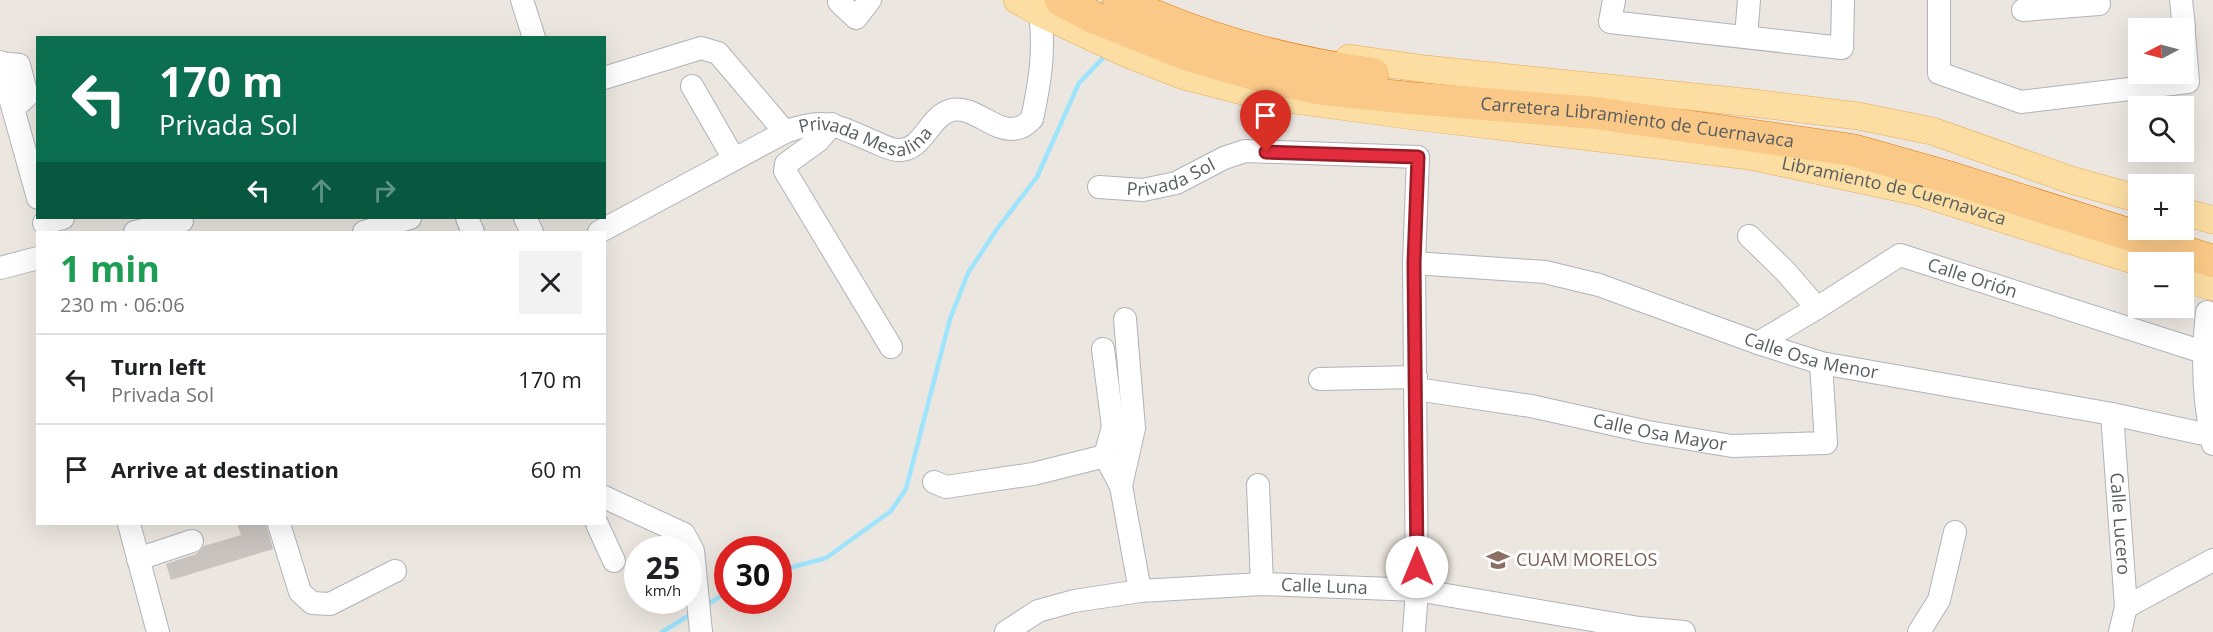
<!DOCTYPE html>
<meta charset="utf-8">
<style>
:root{--surface:#fff;--page:#f2f2f2;--text:#202124;--muted:#757577;--line:#e0e0e0}
body{margin:0;font-family:"Open Sans",sans-serif;background:var(--page);color:var(--text);height:100vh;display:flex;flex-direction:column;font-size:22px;white-space:nowrap}
*{box-sizing:border-box;margin:0}
p{font-size:20px;color:var(--muted)}
.icon{flex:none;width:33px;height:33px;fill:none;stroke:currentColor;stroke-width:2;stroke-linecap:round;stroke-linejoin:round}
.map{position:relative;flex:1;overflow:hidden}
.sheet{position:absolute;left:36px;top:231px;width:570px;height:294px;display:flex;flex-direction:column;background:var(--surface);border-radius:0px;box-shadow:0 6px 24px #0002}
.sheet>*{flex:none}
.top-card{position:absolute;left:36px;top:36px;width:570px;height:183px;border-radius:0px;box-shadow:0 6px 24px #0002;background:#0b6e4f;color:#fff;overflow:hidden}
.needle{width:39px;rotate:264deg}
.fabs{position:absolute;left:2128px;top:18px;display:grid;gap:12px}
.fabs a{display:grid;place-items:center;width:66px;height:66px;border-radius:0px;background:var(--surface);box-shadow:0 6px 24px #0002;font-size:30px}
.speed{position:absolute;left:624px;top:536px;display:flex;gap:12px;font-size:30px;font-weight:700;text-align:center}
.speed>*{display:grid;place-content:center;width:78px;height:78px;border-radius:50%;background:var(--surface);box-shadow:0 6px 24px #0002;line-height:1}
.speed small{font-size:15px;font-weight:400}
.speed .limit{border:9px solid #d22;background:#fff;color:#111}
.pin{position:absolute;display:grid;place-items:center;width:51px;height:51px;color:#fff;margin:-62px -26px;border-radius:50% 50% 50% 0;rotate:-45deg;box-shadow:0 0 6px #0007}
.pin .icon{rotate:45deg}
.me{position:absolute;width:66px;margin:-33px;rotate:0deg;stroke-linejoin:round;filter:drop-shadow(0 0 4px #0008)}
.turn{display:flex;align-items:center;gap:21px;height:126px;padding:0 24px;font-size:27px}
.turn .icon{width:78px;height:78px;stroke-width:2.5}
.turn b{display:block;font-size:42px;line-height:51px}
.lanes{display:flex;align-items:center;height:57px;padding:0 24px;background:#0003;justify-content:center;gap:30px;direction:ltr}
.lanes .off{opacity:.35}
.round{display:grid;place-items:center;flex:none;width:63px;height:63px;border-radius:0px;background:var(--page)}
.head{display:flex;align-items:center;justify-content:space-between;height:102px;padding:0 24px}
h1{font-size:36px;font-weight:700;line-height:45px;color:#1e9e55}
ul{padding:0;list-style:none}
li{display:flex;align-items:center;gap:18px;height:90px;padding:0 24px;border-top:2px solid var(--line)}
li div{flex:1}
li b{display:block;font-size:22px}
li em{font-style:normal}
.map>svg:first-child{display:block}
</style>
<div class="map">
<svg width="2213" height="632" viewBox="0 0 2213 632">
<rect width="100%" height="100%" fill="#ebe6df"/>
<g fill="none" stroke-linecap="round" stroke-linejoin="round">
<!-- stream -->
<g stroke="#9de4fc" stroke-width="4.5">
<polyline points="778,571 826,558 891,511 906,489 950,319 968,273 997,229 1037,177 1079,83 1107,54"/>
<polyline points="706,605 728,592"/>
<polyline points="662,632 693,613"/>
</g>
</g>
<!-- building -->
<polygon fill="#c8c3be" points="237,524 266,524 273,549 171,580 166,564 196,554 204,546 241,535"/>
<g fill="none" stroke-linecap="round" stroke-linejoin="round">
<!-- minor casing -->
<g stroke="#b0b3b7" stroke-width="24">
<g id="minor">
<polyline points="522,0 534,38"/>
<polyline points="840,0 839,2 856,18 870,0"/>
<polyline points="1614,0 1610,22 1842,48 1843,0"/>
<polyline points="1939,0 1939,73 2021,102 2188,82 2184,33"/>
<polyline points="2181,0 2184,28"/>
<polyline points="2023,10 2099,4"/>
<polyline points="1746,37 1749,0"/>
<polyline points="0,62 38,198"/>
<polyline points="0,63 19,65 27,96 13,109"/>
<polyline points="604,78 701,48 718,53 785,132"/>
<polyline points="692,86 734,159"/>
<polyline points="832,124 819,140 786,164 785,171 891,347"/>
<path id="s1" d="M 1099,187 L 1143,190 L 1176,183 L 1224,158 L 1245,151 L 1418,157 L 1414,263 L 1417,590 L 1414,632"/>
<polyline points="467,218 473,232"/>
<polyline points="525,218 532,232"/>
<polyline points="44,223 63,218"/>
<polyline points="135,232 182,221"/>
<polyline points="364,232 410,218"/>
<path id="s2" d="M 599,232 L 785,132 C 825,117 835,125 872,141 C 880,144 890,150 898,150 C 923,152 929,115 952,110 C 976,105 997,137 1021,127 C 1025,126 1029,121 1032,119 C 1040,82 1045,51 1040,13"/>
<polyline points="1749,236 1785,271 1817,308"/>
<path id="s3" d="M 1414,263 L 1545,272 L 1599,285 L 1758,343 L 1821,363 L 2112,414 L 2213,436"/>
<polyline points="0,268 38,258"/>
<path d="M 2207,312 C 2202,356 2203,400 2213,444"/>
<polyline points="1125,319 1134,428 1121,486 1140,591"/>
<path id="s4" d="M 1758,343 L 1817,308 L 1900,255 L 2203,352"/>
<polyline points="1103,349 1113,427 1105,456"/>
<polyline points="1320,379 1416,377"/>
<path id="s5" d="M 1416,389 L 1531,406 L 1648,432 L 1732,446 L 1826,443 L 1821,363"/>
<path id="s6" d="M 2112,414 L 2126,607 L 2120,632"/>
<polyline points="934,482 946,487 1033,474 1105,456 1121,486"/>
<polyline points="1258,485 1262,584"/>
<polyline points="604,497 684,534 693,551 701,632"/>
<polyline points="129,524 158,632"/>
<polyline points="279,524 300,592 312,603 330,604 395,571"/>
<polyline points="597,524 614,561"/>
<polyline points="138,559 192,541"/>
<polyline points="2126,607 2213,560"/>
<path id="s7" d="M 1006,632 L 1038,611 L 1074,601 L 1140,591 L 1262,584 L 1417,590 L 1639,628 L 1684,632"/>
<polyline points="1919,632 1939,600 1955,532"/>
</g>
</g>
<!-- major casing -->
<g stroke="#eda856" stroke-width="28">
<g id="major">
<path id="s8" d="M 1017,0 L 1040,13 L 1130,55 L 1184,76 L 1258,95 L 1414,116 L 1750,156 L 1918,192 L 2139,262"/>
<polyline points="1349,58 1425,69 1753,103 1858,116 1932,131 2071,180 2139,199"/>
<polyline points="2184,212 2213,220"/>
<polyline points="2184,278 2213,287"/>
</g>
</g>
<!-- highway casing -->
<g stroke="#e47806" stroke-width="33">
<g id="highway">
<path id="s9" d="M 1061,0 L 1093,17 L 1188,55 L 1260,76 L 1323,89 L 1410,98 L 1595,113 L 1852,150 L 1951,178 L 2213,261"/>
<path d="M 1119,0 C 1198,38 1286,62 1373,74"/>
</g>
</g>
<!-- minor -->
<use href="#minor" stroke="#fff" stroke-width="22"/>
<!-- major -->
<use href="#major" stroke="#fcdea2" stroke-width="27"/>
<!-- highway -->
<use href="#highway" stroke="#fac987" stroke-width="32"/>
</g>
<g fill="none" stroke-linecap="round" stroke-linejoin="round">
<!-- route casing -->
<g stroke="#941d28" stroke-width="15">
<polyline id="route" points="1266,152 1418,157 1414,263 1417,567"/>
</g>
<!-- route -->
<use href="#route" stroke="#e32c3e" stroke-width="10"/>
</g>
<!-- icons -->
<defs>
<g id="school-bare" transform="scale(1.8)"><path d="M0-5L7-2L0 1L-7-2ZM-4 1L0 2.5L4 1V4Q0 6-4 4Z" fill="#8d6e63" stroke="#fff" stroke-width="2.5" paint-order="stroke"/></g>
</defs>
<g fill-rule="evenodd">
<use href="#school-bare" x="1498" y="560"/>
</g>
<g text-anchor="middle" stroke-width="6" stroke-linejoin="round" paint-order="stroke">
<!-- street labels -->
<g font-size="18" fill="#585d60" stroke="#fff">
<text dy="6" stroke="none"><textPath href="#s9" startOffset="594">Carretera Libramiento de Cuernavaca</textPath></text>
<text dy="6" stroke="none"><textPath href="#s2" startOffset="297">Privada Mesalina</textPath></text>
<text dy="6" stroke="none"><textPath href="#s1" startOffset="74">Privada Sol</textPath></text>
<text dy="6" stroke="none"><textPath href="#s8" startOffset="904">Libramiento de Cuernavaca</textPath></text>
<text dy="6" stroke="none"><textPath href="#s4" startOffset="243">Calle Orión</textPath></text>
<text dy="6" stroke="none"><textPath href="#s3" startOffset="411">Calle Osa Menor</textPath></text>
<text dy="6" stroke="none"><textPath href="#s5" startOffset="248">Calle Osa Mayor</textPath></text>
<text dy="6" stroke="none"><textPath href="#s6" startOffset="110">Calle Lucero</textPath></text>
<text dy="6" stroke="none"><textPath href="#s7" startOffset="327">Calle Luna</textPath></text>
</g>
<!-- education labels -->
<g font-size="18" fill="#785e54" stroke="#fff" text-anchor="start">
<text x="1516" y="566">CUAM MORELOS</text>
</g>
</g>
</svg>
<div class="fabs">
<a><svg class="needle" viewBox="-14 -14 28 28"><path d="M0-13l5 13h-10z" fill="#e53935"/><path d="M0 13l5-13h-10z" fill="#757577"/></svg></a>
<a><svg class="icon" aria-label="search" viewBox="0 0 24 24"><circle cx="10" cy="10" r="6"/><path d="M15 15l6 6"/></svg></a>
<a>+</a>
<a>−</a>
</div>
<div class="speed"><div>25<small>km/h</small></div><div class="limit">30</div></div>
<div class="pin" style="left:1266px;top:152px;background:#d93025"><svg class="icon" aria-label="arrive" viewBox="0 0 24 24"><path d="M6 21V4h12l-3 4 3 4H6"/></svg></div>
<svg class="me" style="left:1417px;top:567px" viewBox="-20 -20 40 40"><circle r="19" fill="#fff"/><path d="M0-13L10 11 0 6-10 11z" fill="#e32c3e"/></svg>
<div class="top-card">
<div class="turn"><svg class="icon" aria-label="left" viewBox="0 0 24 24"><path d="M17 20v-9H6M10 6l-5 5 5 5"/></svg><div><b>170 m</b>Privada Sol</div></div>
<div class="lanes"><svg class="icon" aria-label="left" viewBox="0 0 24 24"><path d="M17 20v-9H6M10 6l-5 5 5 5"/></svg><svg class="icon off" aria-label="ahead" viewBox="0 0 24 24"><path d="M12 20V5M6 11l6-6 6 6"/></svg><svg class="icon off" aria-label="right" viewBox="0 0 24 24"><path d="M7 20v-9h11M14 6l5 5-5 5"/></svg></div>
</div>
<section class="sheet">
<div class="head"><div><h1>1 min</h1><p>230 m · 06:06</p></div><a class="round"><svg class="icon" aria-label="close" viewBox="0 0 24 24"><path d="M6 6l12 12M18 6L6 18"/></svg></a></div>
<ul>
<li><svg class="icon" aria-label="left" viewBox="0 0 24 24"><path d="M17 20v-9H6M10 6l-5 5 5 5"/></svg><div><b>Turn left</b><p>Privada Sol</p></div><em>170 m</em></li>
<li><svg class="icon" aria-label="arrive" viewBox="0 0 24 24"><path d="M6 21V4h12l-3 4 3 4H6"/></svg><div><b>Arrive at destination</b></div><em>60 m</em></li>
</ul>
</section>
</div>
